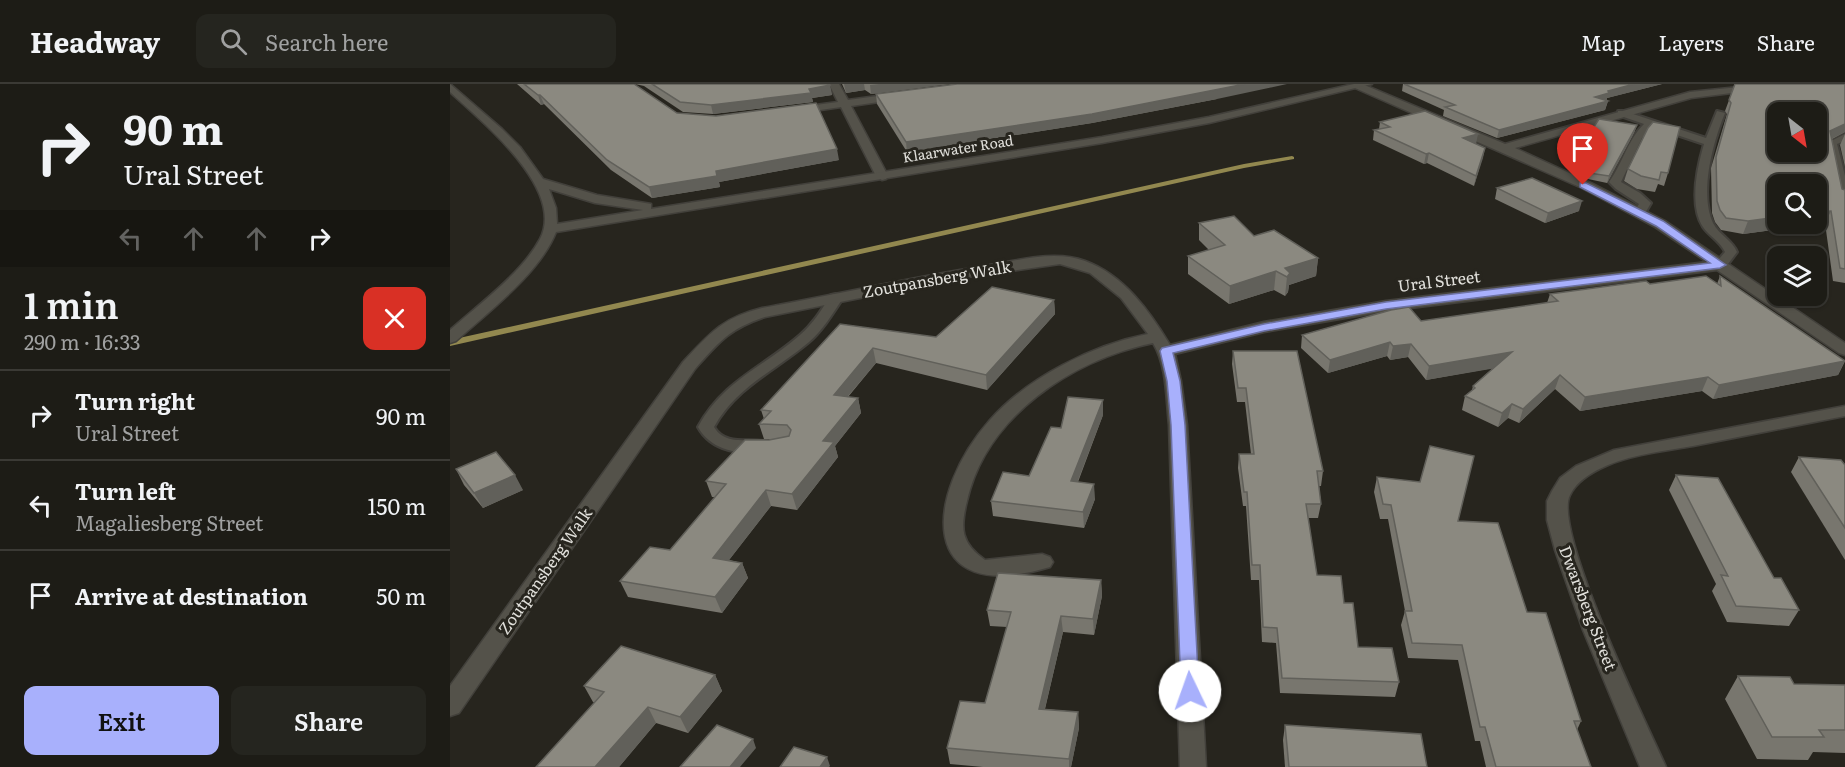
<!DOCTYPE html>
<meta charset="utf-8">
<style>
:root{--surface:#1d1c16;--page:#25251f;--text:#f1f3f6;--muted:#a0a1a1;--line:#3b3a35;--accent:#a8b0fc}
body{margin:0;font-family:Literata,serif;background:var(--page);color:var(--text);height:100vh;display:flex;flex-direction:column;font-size:22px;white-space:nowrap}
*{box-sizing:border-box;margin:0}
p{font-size:20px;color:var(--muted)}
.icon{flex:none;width:33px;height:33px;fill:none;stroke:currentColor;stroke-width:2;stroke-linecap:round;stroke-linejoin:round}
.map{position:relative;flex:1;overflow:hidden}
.panel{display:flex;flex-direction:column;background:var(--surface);width:450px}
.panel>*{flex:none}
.hud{background:#1d1c16;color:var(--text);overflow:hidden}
.needle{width:39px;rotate:149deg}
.fabs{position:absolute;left:1317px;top:18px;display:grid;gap:12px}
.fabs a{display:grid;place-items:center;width:60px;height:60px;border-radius:12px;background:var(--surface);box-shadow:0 2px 4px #0004,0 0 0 2px var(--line);font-size:30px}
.pin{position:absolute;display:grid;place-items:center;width:51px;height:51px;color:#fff;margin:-62px -26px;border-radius:50% 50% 50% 0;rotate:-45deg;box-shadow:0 0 6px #0007}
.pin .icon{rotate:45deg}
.me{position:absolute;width:66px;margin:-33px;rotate:357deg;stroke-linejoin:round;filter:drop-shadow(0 0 4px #0008)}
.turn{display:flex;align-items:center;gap:21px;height:126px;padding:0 24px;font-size:27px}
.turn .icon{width:78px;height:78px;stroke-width:2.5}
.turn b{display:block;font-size:42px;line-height:51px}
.lanes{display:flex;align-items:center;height:57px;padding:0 24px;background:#0003;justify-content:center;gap:30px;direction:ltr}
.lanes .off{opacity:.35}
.round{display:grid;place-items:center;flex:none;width:63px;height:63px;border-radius:12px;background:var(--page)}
.overview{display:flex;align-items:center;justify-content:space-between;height:102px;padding:0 24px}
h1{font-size:36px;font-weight:600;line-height:45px}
.action{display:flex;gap:12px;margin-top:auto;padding:12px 24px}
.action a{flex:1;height:69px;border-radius:12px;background:var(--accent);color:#111;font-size:24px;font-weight:600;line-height:69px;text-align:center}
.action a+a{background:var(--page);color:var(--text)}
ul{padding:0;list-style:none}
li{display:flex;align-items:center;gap:18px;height:90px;padding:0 24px;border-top:2px solid var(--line)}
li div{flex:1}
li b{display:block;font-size:22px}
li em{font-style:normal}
header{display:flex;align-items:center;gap:36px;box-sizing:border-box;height:84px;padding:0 30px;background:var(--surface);border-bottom:2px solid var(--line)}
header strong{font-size:28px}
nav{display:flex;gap:33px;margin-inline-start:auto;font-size:21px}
.search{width:420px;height:54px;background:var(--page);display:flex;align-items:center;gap:15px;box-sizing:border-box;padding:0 21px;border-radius:12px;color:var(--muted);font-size:22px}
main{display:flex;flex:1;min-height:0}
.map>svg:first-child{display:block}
</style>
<header>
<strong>Headway</strong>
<div class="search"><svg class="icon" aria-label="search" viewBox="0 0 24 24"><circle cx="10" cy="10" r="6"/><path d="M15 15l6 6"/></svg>Search here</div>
<nav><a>Map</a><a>Layers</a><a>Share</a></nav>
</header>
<main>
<section class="panel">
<div class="hud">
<div class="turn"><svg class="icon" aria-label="right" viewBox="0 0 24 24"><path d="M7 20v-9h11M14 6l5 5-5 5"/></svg><div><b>90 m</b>Ural Street</div></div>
<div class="lanes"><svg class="icon off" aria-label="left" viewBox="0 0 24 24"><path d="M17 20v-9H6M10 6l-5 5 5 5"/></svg><svg class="icon off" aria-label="ahead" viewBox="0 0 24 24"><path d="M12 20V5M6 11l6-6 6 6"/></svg><svg class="icon off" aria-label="ahead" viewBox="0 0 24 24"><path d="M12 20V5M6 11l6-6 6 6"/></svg><svg class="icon" aria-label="right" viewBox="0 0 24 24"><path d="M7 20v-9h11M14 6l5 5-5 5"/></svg></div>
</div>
<div class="overview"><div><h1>1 min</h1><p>290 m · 16:33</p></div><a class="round" style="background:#d93025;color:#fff"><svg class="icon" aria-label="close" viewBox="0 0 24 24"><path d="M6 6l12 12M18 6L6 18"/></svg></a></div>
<ul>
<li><svg class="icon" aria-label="right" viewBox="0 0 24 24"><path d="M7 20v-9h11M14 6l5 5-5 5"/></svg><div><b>Turn right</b><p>Ural Street</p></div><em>90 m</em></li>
<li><svg class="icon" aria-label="left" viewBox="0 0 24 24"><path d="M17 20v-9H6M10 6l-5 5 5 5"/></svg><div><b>Turn left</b><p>Magaliesberg Street</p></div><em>150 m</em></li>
<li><svg class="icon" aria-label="arrive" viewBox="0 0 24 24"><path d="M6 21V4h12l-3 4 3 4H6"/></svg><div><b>Arrive at destination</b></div><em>50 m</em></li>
</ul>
<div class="action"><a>Exit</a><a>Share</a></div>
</section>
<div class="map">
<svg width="1395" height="683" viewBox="0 0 1395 683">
<rect width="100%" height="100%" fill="#27251e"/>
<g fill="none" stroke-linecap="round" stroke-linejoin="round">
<!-- stream -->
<polygon fill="#92884f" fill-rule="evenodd" points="842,72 844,73 844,75 794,84 0,262 0,256 794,80"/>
<!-- lane casing -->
<g stroke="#42403b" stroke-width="4">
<g id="lane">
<path d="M 1168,27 L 1174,27 L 1256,54 L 1267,27 L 1275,29 C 1263,58 1249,109 1263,139 C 1269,151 1282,156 1287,168 L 1275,184 L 1265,184 L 1264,181 L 1275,168 C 1270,157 1259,152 1253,143 C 1239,121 1247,84 1254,60 L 1203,43 L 1192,54 L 1171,98 L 1190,109 L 1201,119 L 1194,131 L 1186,131 L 1184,128 L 1189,120 L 1166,105 L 1159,98 C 1173,79 1177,57 1194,40 L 1168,31 Z"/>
<polygon points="1395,50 1395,57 1387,60 1395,92 1395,119 1389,116 1377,59"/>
<path d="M 386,210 L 393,214 C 383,229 373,246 359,258 C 326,286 286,303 264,343 C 276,363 300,353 319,358 L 321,362 L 319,366 C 293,373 261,367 248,343 C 273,297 312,284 350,251 C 363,240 372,225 381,211 Z"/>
</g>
</g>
<!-- street casing -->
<g stroke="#42403b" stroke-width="3">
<g id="street">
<polygon points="379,0 389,0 398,16 450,9 455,12 450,15 401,22 438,92 436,95 432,96 426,92 391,23 343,30 338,27 343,24 388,18"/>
<path d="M 904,0 L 912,0 L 1055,60 L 1240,8 L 1309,1 L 1311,3 L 1306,6 L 1241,14 L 1065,64 L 1141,99 L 1215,137 L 1395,259 L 1395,271 L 1389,269 L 1267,186 L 936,227 L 814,248 L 725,270 L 731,297 L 737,341 L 756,683 L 730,683 L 719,341 C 716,315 717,282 703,259 C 622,276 536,332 517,417 C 510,445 511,459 535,476 L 592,470 L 600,473 L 603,478 L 600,483 C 465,524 475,409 540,336 C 578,293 643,261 698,250 L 671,214 L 640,189 L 610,180 L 510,194 L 315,233 C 279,245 269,258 245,285 L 9,629 L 0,632 L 0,602 L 233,278 C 260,249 272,234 312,224 C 388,210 464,193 540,181 C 570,176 605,166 635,177 C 674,191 700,228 720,261 L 814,238 L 936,217 L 1257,178 L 1205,143 L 1132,104 L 905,4 Z"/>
<path d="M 1395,322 L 1395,332 C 1344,342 1294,352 1243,362 C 1215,367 1185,370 1158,381 C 1144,387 1127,396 1120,411 C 1102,446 1197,640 1216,683 L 1190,683 L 1133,546 L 1105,466 L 1097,436 L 1097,417 L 1102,407 L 1110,394 L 1126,382 L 1164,366 Z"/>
</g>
</g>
<!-- secondary casing -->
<g stroke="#42403b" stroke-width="3">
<path id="secondary" d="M 0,0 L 52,45 L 70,63 L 93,95 L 147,111 L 201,120 L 201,125 L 652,53 L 759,33 L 904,0 L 922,0 L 759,39 L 652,59 L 106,148 C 90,189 38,228 6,257 L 0,259 L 0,246 C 28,221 72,189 90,155 C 116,105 32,38 0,8 ZM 99,105 L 145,119 L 193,126 L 107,140 L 106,124 Z"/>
</g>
<!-- lane -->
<use href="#lane" fill="#54524a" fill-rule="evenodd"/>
<!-- street -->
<use href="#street" fill="#54524a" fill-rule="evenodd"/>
<!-- secondary -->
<use href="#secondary" fill="#54524a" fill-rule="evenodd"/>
</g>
<!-- wall -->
<g fill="#78766e">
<polygon points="67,0 184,0 227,29 389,76 269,98 270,103 202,114 161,86 94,20 91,21"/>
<polygon points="185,0 379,0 382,11 362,14 363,18 263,30 233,28 194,2"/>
<polygon points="392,0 499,0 421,10 415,6 396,9"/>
<polygon points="953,0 1212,0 1157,14 1157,17 1158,17 1155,26 1047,54 993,32 994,26 952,7"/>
<polygon points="1285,0 1395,0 1395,48 1382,55 1392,105 1395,106 1395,199 1383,197 1375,139 1293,150 1271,146 1265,138 1262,129 1261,84 1277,30 1275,27"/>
<polygon points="426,10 767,15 642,39 457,68 427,20"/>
<polygon points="930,38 1026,60 1035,64 1024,102 977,79 974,80 923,56 924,46 929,45"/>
<polygon points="1185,47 1157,99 1138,95 1119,86 1120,80"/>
<polygon points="1395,50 1395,83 1390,61"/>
<polygon points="1178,85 1218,89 1214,102 1208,100 1205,108 1187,105 1174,97"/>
<polygon points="1047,104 1129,127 1095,139 1045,115"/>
<polygon points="749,139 804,152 868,174 866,192 839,201 838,208 835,212 824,206 779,220 738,190 738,172 759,166 749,156"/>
<polygon points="1270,192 1395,277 1388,291 1263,315 1252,307 1130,327 1105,305 1069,339 1058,334 1048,343 1012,326 1015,312 1022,306 1023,302 1043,284 976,296 958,273 940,276 937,272 878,289 851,264 852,251 971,237 1097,219 1100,210 1200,200 1267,200"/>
<polygon points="604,216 605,230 537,306 426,279 398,313 408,314 411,329 385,362 388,373 347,426 321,422 279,476 292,479 298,494 272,529 178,513 170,497 220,466 265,413 262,413 256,397 319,356 323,355 314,355 309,340 314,335 311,326 390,240 486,253"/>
<polygon points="783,267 873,387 871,402 869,402 871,420 868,434 858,434 867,491 894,519 908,563 949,598 945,613 830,609 826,559 812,558 809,496 801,496 796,422 793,422 788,384 789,370 801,370 795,318 787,318 782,280"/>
<polygon points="653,331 628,398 645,415 634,444 543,432 541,417 579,392 611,344"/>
<polygon points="1349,373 1395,381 1395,476 1341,388"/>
<polygon points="6,385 73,406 33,424 14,401"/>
<polygon points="1226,391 1324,494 1349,526 1339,542 1277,538 1262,507 1266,500 1219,406"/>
<polygon points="927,393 1008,437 1077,528 1131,637 1127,646 1141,683 1036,683 1030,657 1025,657 1008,576 958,574 951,541 955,527 938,435 930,435 924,408"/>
<polygon points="651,496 652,512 644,551 613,548 595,625 628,628 629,644 621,683 533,683 500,680 497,664 535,619 557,543 540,542 537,526"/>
<polygon points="265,591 272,607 238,649 206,639 169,683 86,683 145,619 143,618 134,602"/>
<polygon points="1288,592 1344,600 1395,601 1395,669 1363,668 1358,676 1307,675 1275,615"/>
<polygon points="835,641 977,683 835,683 833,656"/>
</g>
<!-- shaded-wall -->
<g fill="#61605a">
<polygon points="394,0 414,0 415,6 396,9"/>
<polygon points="429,0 499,0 421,10 420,1"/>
<polygon points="795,0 837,0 767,15 642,39 457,68 456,58"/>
<polygon points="1184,0 1212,0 1157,14 1157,17 1145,13 1158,7"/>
<polygon points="380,1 382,11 362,14 363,18 263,30 261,21"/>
<polygon points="88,11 90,11 94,20 91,21"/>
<polygon points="1158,17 1155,26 1047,54 1049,46"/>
<polygon points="1395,40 1395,48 1375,58 1380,47"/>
<polygon points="1187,41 1185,47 1157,99 1159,92"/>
<polygon points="1028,50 1026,60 1013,54"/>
<polygon points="1035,64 1033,74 1024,102 1026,92"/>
<polygon points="387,65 389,76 269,98 270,103 202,114 199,103 266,87"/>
<polygon points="979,69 977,79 974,80 976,70"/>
<polygon points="1132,117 1129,127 1095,139 1098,129"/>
<polygon points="1381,127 1375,139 1293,150 1298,137 1328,133 1328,140 1366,140 1366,128"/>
<polygon points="868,174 866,192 839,201 838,208 835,212 837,193 835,184"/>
<polygon points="826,187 824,206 779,220 780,202"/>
<polygon points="604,216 605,230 537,306 536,291"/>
<polygon points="940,258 937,272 878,289 880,276"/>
<polygon points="961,260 958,273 940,276 943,262"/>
<polygon points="423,264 426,279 387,325 384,311"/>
<polygon points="1062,268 1058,282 976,296 979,282"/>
<polygon points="1395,277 1388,291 1263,315 1269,301"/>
<polygon points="1110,291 1105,305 1069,339 1073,325"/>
<polygon points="1258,293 1252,307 1130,327 1135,313"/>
<polygon points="408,314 411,329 385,362 388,373 347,426 342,410 373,357"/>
<polygon points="653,316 653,331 622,412 621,397"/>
<polygon points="1062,320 1058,334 1048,343 1052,329"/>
<polygon points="65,391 73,406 33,424 24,409"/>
<polygon points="644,400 645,415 634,444 633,428"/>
<polygon points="316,406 321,422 269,489 263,474"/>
<polygon points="292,479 298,494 272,529 265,513"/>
<polygon points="651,496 652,512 644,551 643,535"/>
<polygon points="611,532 613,548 591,641 589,625"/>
<polygon points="265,591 272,607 238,649 230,633"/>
<polygon points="198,623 206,639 169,683 145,683"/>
<polygon points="628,628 629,644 621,683 619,683 619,675"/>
<polygon points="303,655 306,664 290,683 280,683"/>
<polygon points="377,673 380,682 379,683 370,683"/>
</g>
<!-- building -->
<g fill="#8b8980" stroke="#61605a" stroke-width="1.5" fill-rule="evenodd">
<polygon points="74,0 184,0 227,29 266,32 366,19 387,65 266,87 267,92 199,103 157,76 90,11 88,11"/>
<polygon points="202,0 379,0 380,1 359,5 361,9 261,21 230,18"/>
<polygon points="507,0 795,0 642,30 456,58 426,10"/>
<polygon points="954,0 1184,0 1158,7 1159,9 1145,13 1158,17 1049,46 995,23 1005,21"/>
<path d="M 1285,0 L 1395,0 L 1395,40 L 1380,47 L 1392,105 L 1395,106 L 1395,185 L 1390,184 L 1381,127 L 1366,128 L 1366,100 L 1328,100 L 1328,133 L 1298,137 L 1276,134 L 1270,126 L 1267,117 L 1266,73 L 1281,19 L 1279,16 ZM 1328,28 L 1366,28 L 1366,68 L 1328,68 Z"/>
<polygon points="975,27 1028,50 1013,54 1035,64 1026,92 979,69 976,70 924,46 940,43 930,38"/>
<polygon points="1149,35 1187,41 1159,92 1139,89 1120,80"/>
<polygon points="1203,38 1230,43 1218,89 1211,88 1209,96 1191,92 1178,85 1198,44"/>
<polygon points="1082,94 1132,117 1098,129 1047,104"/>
<polygon points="784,132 804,152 824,146 868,174 835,184 840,189 837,193 826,187 780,202 738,172 775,161 749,139"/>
<polygon points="1256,192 1271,202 1270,192 1395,277 1269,301 1258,293 1135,313 1110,291 1073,325 1062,320 1052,329 1015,312 1025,304 1023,302 1062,268 979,282 961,260 943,262 940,258 880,276 852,251 941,226 959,223 971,237 1108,217 1100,210 1196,197 1200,200"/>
<polygon points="542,203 604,216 536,291 423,264 384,311 408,314 373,357 384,358 342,410 316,406 263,474 292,479 265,513 170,497 200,463 220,466 276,400 256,397 295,356 319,356 339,352 341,346 337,341 309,340 321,327 311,326 390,240 486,253"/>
<polygon points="783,267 847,267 873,387 867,387 871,420 856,420 867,491 891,492 894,519 903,519 908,563 942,564 949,598 832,594 827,544 813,543 810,481 802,481 797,408 794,408 789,370 804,370 796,304 788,304"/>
<polygon points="618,313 653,316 621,397 644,400 633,428 541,417 553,388 579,392 601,343 611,344"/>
<polygon points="980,362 1024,372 1008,437 1048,439 1077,528 1096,529 1131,637 1124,637 1141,683 1046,683 1035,643 1030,643 1012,561 962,559 955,527 962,527 941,421 933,420 927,393 970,398"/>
<polygon points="46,368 65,391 24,409 6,385"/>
<polygon points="1349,373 1391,376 1395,381 1395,444"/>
<polygon points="1226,391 1268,394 1324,494 1331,494 1349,526 1286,522 1271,491 1278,492"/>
<polygon points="548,489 651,496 643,535 611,532 589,625 628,628 619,675 497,664 510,617 535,619 561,528 537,526"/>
<polygon points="171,562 265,591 230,633 198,623 145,683 86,683 154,608 134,602"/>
<polygon points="1288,592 1340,593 1344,600 1395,601 1395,646 1369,646 1374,653 1322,653"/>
<polygon points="267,641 303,655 280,683 230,683"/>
<polygon points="835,641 971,650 977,683 839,683"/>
<polygon points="344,663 377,673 370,683 330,683"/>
</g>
<!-- route -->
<polygon fill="#a8b0fc" stroke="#6d72a4" stroke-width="1.5" points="1130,99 1136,99 1213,137 1276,181 1270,184 936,225 814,247 723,269 730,297 735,341 749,607 747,612 740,615 734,612 731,607 721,341 717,297 710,267 712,264 814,240 936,218 1260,179 1206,142 1130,103"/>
<g text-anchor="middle" stroke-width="6" stroke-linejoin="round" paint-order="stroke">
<!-- far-street labels -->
<g font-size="14" fill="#e1e0db" stroke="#27251e">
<text transform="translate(508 65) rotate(-9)" y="5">Klaarwater Road</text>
</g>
<!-- street labels -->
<g font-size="16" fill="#e1e0db" stroke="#27251e">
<text transform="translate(487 195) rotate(-10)" y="6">Zoutpansberg Walk</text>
<text transform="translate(989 197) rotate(-7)" y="6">Ural Street</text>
<text transform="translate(95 487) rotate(-55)" y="6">Zoutpansberg Walk</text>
<text transform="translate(1138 524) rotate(69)" y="6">Dwarsberg Street</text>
</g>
</g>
</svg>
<div class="fabs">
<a><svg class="needle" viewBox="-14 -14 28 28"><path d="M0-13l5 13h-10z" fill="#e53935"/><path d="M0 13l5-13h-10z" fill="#a0a1a1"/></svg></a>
<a><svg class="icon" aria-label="search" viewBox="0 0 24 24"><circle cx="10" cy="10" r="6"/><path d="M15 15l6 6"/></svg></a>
<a><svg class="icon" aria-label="layers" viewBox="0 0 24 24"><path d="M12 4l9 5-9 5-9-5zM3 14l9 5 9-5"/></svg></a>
</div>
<div class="pin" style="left:1133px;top:101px;background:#d93025"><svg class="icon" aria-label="arrive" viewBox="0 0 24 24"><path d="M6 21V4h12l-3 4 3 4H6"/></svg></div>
<svg class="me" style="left:740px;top:607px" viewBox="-20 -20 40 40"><circle r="19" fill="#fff"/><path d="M0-13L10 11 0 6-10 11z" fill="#a8b0fc"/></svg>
</div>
</main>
